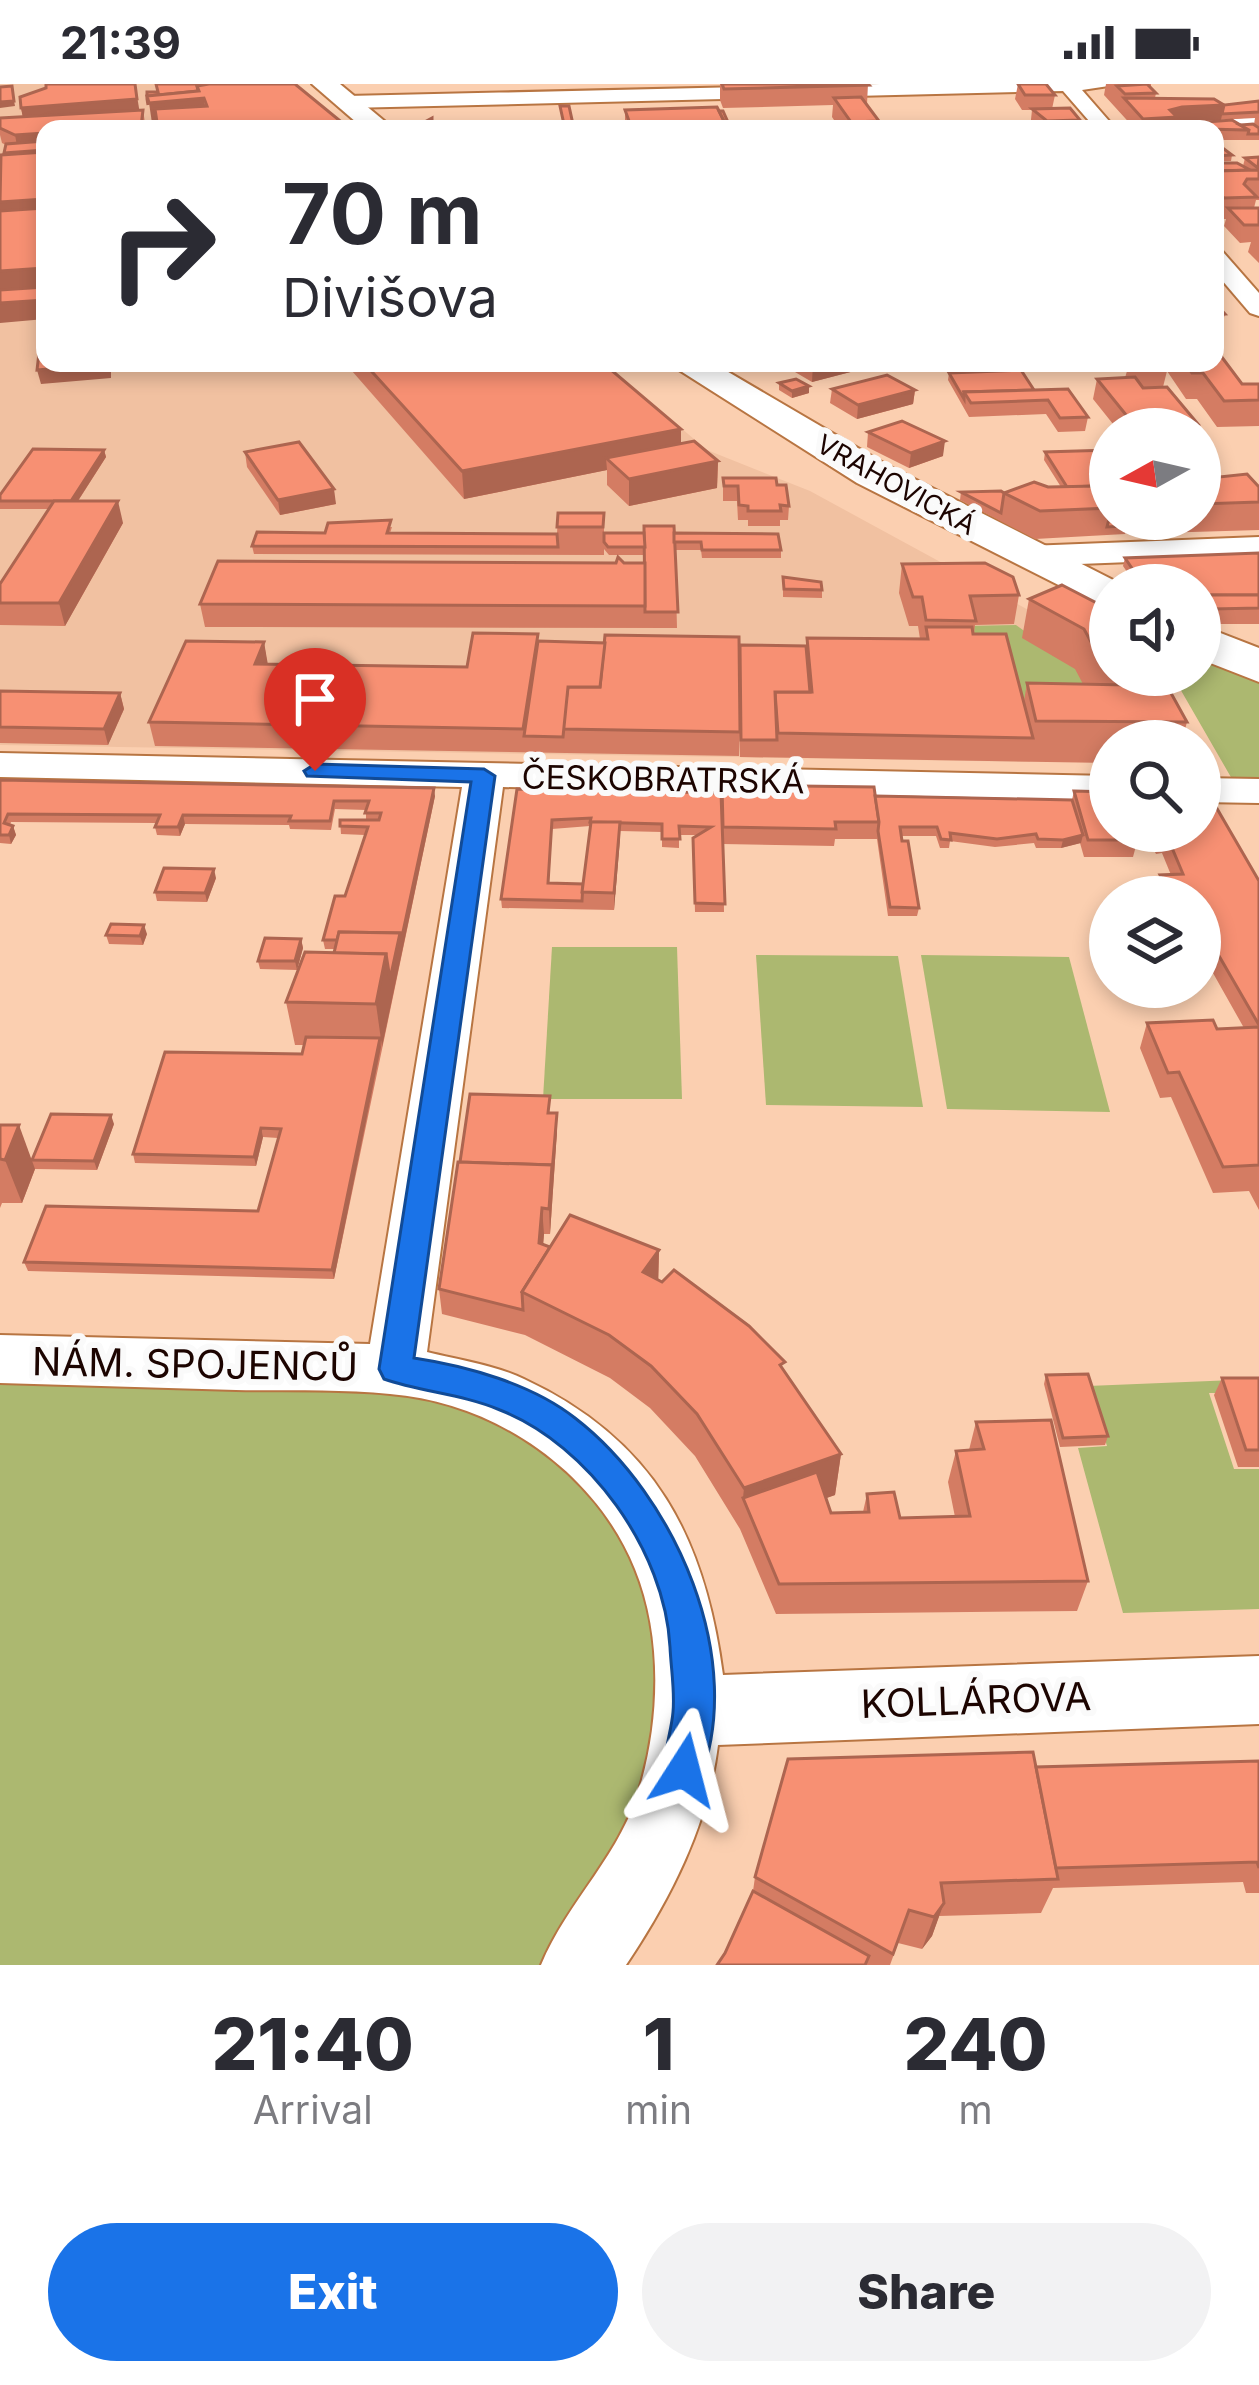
<!DOCTYPE html>
<meta charset="utf-8">
<style>
:root{--surface:#fff;--page:#f2f2f3;--text:#2b2b33;--muted:#7c7c81;--accent:#1a73e8}
body{margin:0;font-family:Inter,sans-serif;background:var(--page);color:var(--text);height:100vh;display:flex;flex-direction:column;font-size:45px;white-space:nowrap}
*{box-sizing:border-box;margin:0}
p{font-size:39px;color:var(--muted)}
.icon{flex:none;width:66px;height:66px;fill:none;stroke:currentColor;stroke-width:2;stroke-linecap:round;stroke-linejoin:round}
.map{position:relative;height:1881px;overflow:hidden}
.sheet{display:flex;flex-direction:column;background:var(--surface);flex:1}
.sheet>*{flex:none}
.guide{position:absolute;left:36px;top:36px;width:1188px;height:252px;border-radius:24px;box-shadow:0 6px 18px #0003;background:#fff;color:var(--text);overflow:hidden}
.needle{width:78px;rotate:262deg}
.fabs{position:absolute;left:1089px;top:324px;display:grid;gap:24px}
.fabs a{display:grid;place-items:center;width:132px;height:132px;border-radius:50%;background:var(--surface);box-shadow:0 6px 18px #0003;font-size:60px}
.pin{position:absolute;display:grid;place-items:center;width:102px;height:102px;color:#fff;margin:-123px -51px;border-radius:50% 50% 50% 0;rotate:-45deg;box-shadow:0 0 12px #0007}
.pin .icon{rotate:45deg}
.me{position:absolute;width:132px;margin:-66px;rotate:9deg;stroke-linejoin:round;filter:drop-shadow(0 0 9px #0008)}
.turn{display:flex;align-items:center;gap:42px;height:252px;padding:0 48px;font-size:54px}
.turn .icon{width:156px;height:156px;stroke-width:2.5}
.turn b{display:block;font-size:84px;line-height:102px}
.eta{display:flex;justify-content:space-evenly;align-items:center;height:204px;text-align:center}
.eta b{font-size:72px;font-weight:800;line-height:84px}
.primary-button{display:flex;gap:24px;margin-top:auto;padding:24px 48px}
.primary-button a{flex:1;height:138px;border-radius:72px;background:var(--accent);color:#fff;font-size:48px;font-weight:800;line-height:138px;text-align:center}
.primary-button a+a{background:var(--page);color:var(--text)}
.status{display:flex;justify-content:space-between;align-items:center;height:84px;padding:0 60px;background:var(--surface);direction:ltr}
.status svg{height:33px;fill:currentColor}
.map>svg:first-child{display:block}
</style>
<div class="status"><b>21:39</b><svg viewBox="0 0 49 12"><path d="M0 12V9h3v3zM5 12V6h3v6zM10 12V3h3v9zM15 12V0h3v12zM26 1h20v11H26zM47 4h2v5h-2z"/></svg></div>
<div class="map">
<svg width="1259" height="1881" viewBox="0 0 1259 1881">
<rect width="100%" height="100%" fill="#fbcfb0"/>
<!-- built -->
<polygon fill="#f1c1a1" points="0,0 276,0 329,45 45,45 45,279 604,279 707,366 810,407 1056,541 1030,678 0,661"/>
<!-- green -->
<g fill="#acb870">
<polygon points="1016,541 1077,585 1101,632 1021,640 975,574 967,542"/>
<polygon points="1200,571 1259,597 1259,695 1232,695 1179,603 1138,604 1130,591 1200,591"/>
<polygon points="552,863 677,863 682,1015 543,1015"/>
<polygon points="756,871 898,872 923,1023 766,1021"/>
<polygon points="921,871 1069,873 1110,1028 947,1025"/>
<polygon points="0,1290 411,1301 509,1325 617,1405 664,1502 674,1667 563,1881 0,1881"/>
<polygon points="1259,1295 1259,1309 1209,1309 1234,1385 1259,1385 1259,1525 1123,1529 1078,1364 1107,1362 1088,1302"/>
</g>
<g fill="none" stroke-linecap="round" stroke-linejoin="round">
<!-- street casing -->
<g stroke="#b87542" stroke-width="4">
<g id="street">
<polygon points="880,0 1122,0 1082,6 1116,45 1096,45 1063,7 347,24 338,18 347,12"/>
<polygon points="1259,33 1259,45 1160,45 1170,39"/>
<polygon points="1215,166 1223,168 1259,209 1259,232 1250,229 1215,188"/>
<polygon points="1259,453 1259,473 1028,482 1011,472 1028,462"/>
<path d="M 0,669 L 1110,692 L 1110,716 L 503,703 L 427,1268 C 459,1276 495,1281 524,1295 C 655,1356 705,1454 723,1591 L 1259,1572 L 1259,1640 L 718,1661 C 708,1741 671,1814 626,1881 L 541,1881 C 568,1816 623,1769 641,1699 C 660,1632 662,1551 635,1485 C 596,1388 495,1318 390,1310 C 339,1305 287,1307 236,1306 C 157,1304 79,1301 0,1299 L 0,1251 L 370,1260 L 462,703 L 0,693 Z"/>
<polygon points="1200,694 1259,695 1259,719 1200,718"/>
</g>
</g>
<!-- secondary casing -->
<g stroke="#b87542" stroke-width="4">
<g id="secondary">
<polygon points="312,0 340,0 394,45 364,45"/>
<polygon points="668,279 713,279 887,381 1123,501 1110,501 1110,527 857,399"/>
<polygon points="1200,541 1259,564 1259,598 1200,575"/>
</g>
</g>
<!-- street -->
<use href="#street" fill="#fff" fill-rule="evenodd"/>
<!-- secondary -->
<use href="#secondary" fill="#fff" fill-rule="evenodd"/>
</g>
<!-- wall -->
<g fill="#d47c63" fill-rule="evenodd">
<polygon points="720,0 868,0 867,20 879,37 879,45 840,45 832,33 833,21 723,24 720,16"/>
<polygon points="1018,0 1055,11 1052,25 1080,36 1078,45 1030,45 1032,26 1022,26 1015,15"/>
<polygon points="1106,0 1151,0 1151,4 1156,9 1155,14 1224,21 1259,17 1259,56 1215,56 1215,45 1192,45 1193,39 1254,40 1255,34 1178,38 1176,39 1175,43 1177,45 1135,45 1104,11"/>
<polygon points="21,24 143,26 146,45 45,45 5,71 6,61 2,59 0,51 0,34 23,33"/>
<polygon points="625,26 731,45 625,45"/>
<polygon points="1215,62 1232,71 1231,77 1216,77 1216,79 1243,82 1245,74 1259,73 1259,116 1256,116 1254,124 1259,124 1259,179 1248,168 1251,158 1240,159 1224,142 1226,135 1219,135 1215,131"/>
<polygon points="1215,219 1225,230 1223,237 1215,237"/>
<polygon points="345,279 603,279 681,359 718,377 717,404 629,422 607,401 607,386 464,415"/>
<polygon points="795,279 862,279 862,285 812,298 795,288"/>
<polygon points="1111,279 1215,279 1242,300 1259,300 1259,342 1217,343 1197,315 1186,315 1167,287 1163,303 1198,340 1197,345 1117,345 1093,315 1097,295 1125,294 1127,287 1116,287"/>
<polygon points="949,289 1034,306 1088,333 1085,347 1058,348 1046,330 969,333 948,296"/>
<polygon points="779,299 809,309 792,314 779,306"/>
<polygon points="832,305 915,306 913,320 857,335 830,319"/>
<polygon points="868,348 943,372 909,384 867,363"/>
<polygon points="104,366 106,373 78,417 123,439 65,542 0,541 0,519 48,425 0,425 0,411"/>
<polygon points="1110,366 1110,435 1127,442 1125,450 1035,455 960,416 961,408 1004,409 1061,403 1044,376 1045,368"/>
<polygon points="245,368 336,420 280,431 247,383"/>
<polygon points="723,394 777,401 789,422 788,436 780,436 780,442 748,442 748,436 738,436 737,417 723,417"/>
<polygon points="1200,395 1259,403 1259,446 1158,449 1148,435 1200,435"/>
<polygon points="558,429 604,429 604,449 674,449 781,466 781,474 702,474 701,466 675,466 677,544 205,543 200,520 624,479 644,479 644,471 609,471 604,465 604,471 254,470 252,462 325,449 392,443 390,449 557,450"/>
<polygon points="1259,469 1259,540 1208,540 1200,527 1200,501 1136,501 1123,482 1125,474"/>
<polygon points="902,480 1019,511 1014,540 975,541 974,550 1024,617 1027,599 1083,600 1075,585 1022,554 1029,515 1062,501 1161,591 1187,638 1182,657 1110,657 1110,679 740,673 740,651 739,672 155,662 149,638 264,558 267,580 467,583 538,557 740,619 806,562 807,554 920,555 918,542 909,542 899,509"/>
<polygon points="783,493 822,506 822,514 783,513"/>
<polygon points="0,607 120,609 124,625 108,661 0,659"/>
<polygon points="0,696 435,712 334,1195 28,1187 24,1178 258,1127 278,1054 263,1053 256,1082 135,1079 133,1070 302,970 304,961 295,961 286,918 334,869 334,865 325,865 323,856 345,812 365,751 341,750 340,736 366,736 366,726 335,725 331,746 290,745 289,741 185,740 180,752 157,751 155,743 157,739 11,738 10,741 13,742 16,751 11,760 0,759"/>
<path d="M 517,705 L 1072,716 L 1074,707 L 1110,747 L 1200,747 L 1259,797 L 1259,1126 L 1249,1107 L 1213,1109 L 1171,1013 L 1160,1014 L 1140,964 L 1147,939 L 1217,945 L 1244,944 L 1200,866 L 1200,813 L 1157,813 L 1155,808 L 1160,791 L 1171,791 L 1162,769 L 1156,770 L 1150,758 L 1137,758 L 1133,773 L 1084,773 L 1080,759 L 1061,764 L 1036,764 L 1034,759 L 995,763 L 950,757 L 949,764 L 940,764 L 936,752 L 901,752 L 919,824 L 917,832 L 888,832 L 877,755 L 835,755 L 834,762 L 723,760 L 724,828 L 695,828 L 693,754 L 697,751 L 679,751 L 679,764 L 662,763 L 662,748 L 620,747 L 614,826 L 502,824 L 501,815 ZM 590,742 L 583,800 L 549,799 L 552,745 Z"/>
<polygon points="216,794 207,818 157,817 155,808"/>
<polygon points="147,850 143,861 109,860 106,851"/>
<polygon points="301,855 303,864 297,886 260,885 258,877"/>
<polygon points="551,1029 557,1047 550,1150 544,1150 543,1161 550,1163 659,1166 658,1196 784,1286 841,1370 835,1411 826,1414 831,1429 863,1428 867,1410 900,1434 955,1433 948,1398 956,1367 969,1366 976,1338 1088,1497 1077,1527 776,1530 740,1445 695,1372 650,1324 610,1294 525,1251 442,1230 439,1205"/>
<polygon points="114,1040 97,1086 35,1085 22,1119 2,1119 0,1124 0,1041 32,1076"/>
<polygon points="1046,1291 1108,1352 1105,1361 1060,1363 1044,1300"/>
<polygon points="1222,1294 1259,1294 1259,1383 1238,1383 1214,1311"/>
<polygon points="1259,1677 1259,1809 1246,1809 1243,1798 1053,1804 1041,1829 939,1832 932,1852 922,1865 898,1859 890,1881 717,1881 725,1869 753,1807 755,1793 1036,1683"/>
</g>
<!-- shaded-wall -->
<g fill="#ad6550">
<polygon points="135,0 140,30 24,39 21,24"/>
<polygon points="204,14 207,34 152,39 149,19"/>
<polygon points="14,17 15,22 0,24 0,18"/>
<polygon points="1224,21 1221,36 1178,38 1176,39 1175,45 1141,45 1143,35 1170,26 1182,23"/>
<polygon points="45,49 45,65 18,67 15,51"/>
<polygon points="45,115 45,132 0,135 0,118"/>
<polygon points="45,184 45,203 0,206 0,187"/>
<polygon points="45,216 45,235 0,239 0,219"/>
<polygon points="108,279 111,279 111,294 41,300 37,286"/>
<polygon points="813,279 862,279 862,285 812,298"/>
<polygon points="809,302 809,309 792,314 792,307"/>
<polygon points="915,306 913,320 857,335 858,321"/>
<polygon points="681,345 681,371 606,374 607,386 464,415 462,387"/>
<polygon points="945,357 943,372 909,384 911,369"/>
<polygon points="104,366 106,373 72,426 70,418"/>
<polygon points="718,377 717,404 629,422 629,395"/>
<polygon points="334,405 336,420 280,431 278,416"/>
<polygon points="118,417 123,439 65,542 59,519"/>
<polygon points="264,558 268,581 255,580"/>
<polygon points="120,609 124,625 108,661 104,645"/>
<polygon points="434,704 435,712 382,963 376,920 386,870"/>
<polygon points="183,731 185,740 180,752 178,743"/>
<polygon points="620,738 620,755 614,826 614,809"/>
<polygon points="13,742 16,751 11,760 9,751"/>
<polygon points="1083,751 1081,759 1061,764 1063,756"/>
<polygon points="214,785 216,794 207,818 205,809"/>
<polygon points="144,841 147,850 143,861 140,852"/>
<polygon points="301,855 303,864 297,886 295,877"/>
<polygon points="380,954 381,963 334,1195 332,1186"/>
<polygon points="557,1029 557,1047 550,1150 549,1125"/>
<polygon points="111,1031 114,1040 97,1086 94,1077"/>
<polygon points="19,1041 35,1085 22,1119 5,1076"/>
<polygon points="261,1044 263,1053 256,1082 254,1073"/>
<polygon points="542,1124 544,1150 541,1185 539,1159"/>
<polygon points="659,1166 658,1209 643,1188"/>
<polygon points="841,1370 835,1411 754,1440 743,1414 744,1404"/>
<polygon points="944,1819 932,1852 922,1865 934,1833"/>
</g>
<!-- building -->
<g fill="#f79073" stroke="#ad6550" stroke-width="3">
<polygon points="46,0 135,0 137,15 21,24 20,13 46,4"/>
<polygon points="156,0 208,0 208,1 197,2 198,7 147,12 148,21 147,15 147,8 158,8"/>
<polygon points="209,0 295,0 350,45 158,45 155,25 207,22 204,14 149,19 147,12 199,7 197,2"/>
<polygon points="722,0 868,0 869,1 724,5"/>
<polygon points="1018,0 1046,0 1055,11 1025,11"/>
<polygon points="1147,0 1156,9 1125,10 1117,2"/>
<polygon points="12,2 14,17 0,18 0,3"/>
<polygon points="861,13 879,37 851,38 834,14"/>
<polygon points="1124,14 1214,15 1224,21 1182,23 1170,26 1177,33 1143,35"/>
<polygon points="1259,17 1259,28 1222,30 1224,21"/>
<polygon points="560,22 569,22 574,45 565,45"/>
<polygon points="717,23 728,45 632,45 625,26"/>
<polygon points="1070,24 1080,36 1047,37 1032,25"/>
<polygon points="143,26 141,43 45,45 45,49 15,51 0,44 0,34"/>
<polygon points="719,27 723,27 731,45 728,45"/>
<polygon points="432,34 432,45 423,45 423,39"/>
<polygon points="1232,36 1249,46 1204,45 1193,39"/>
<polygon points="1253,40 1259,44 1259,50 1248,50 1249,46 1240,41"/>
<polygon points="1175,43 1177,45 1141,45"/>
<polygon points="45,57 45,66 4,69 6,60"/>
<polygon points="1215,62 1220,62 1232,71 1215,72"/>
<polygon points="45,68 45,115 0,118 1,71"/>
<polygon points="1259,73 1258,84 1245,74"/>
<polygon points="1215,79 1237,79 1250,86 1215,87"/>
<polygon points="1259,86 1259,95 1247,95 1244,100 1257,113 1224,114 1215,104 1215,87"/>
<polygon points="45,124 45,184 0,187 0,127"/>
<polygon points="1228,124 1259,124 1259,141 1244,141"/>
<polygon points="45,203 45,216 0,219 0,206"/>
<polygon points="1215,219 1225,230 1215,231"/>
<polygon points="41,252 45,252 45,279 108,280 37,286"/>
<polygon points="1215,264 1242,300 1259,300 1259,316 1224,317 1203,289 1192,289 1185,279 1215,279"/>
<polygon points="364,279 603,279 681,345 462,387"/>
<polygon points="1134,279 1166,279 1168,282 1137,283"/>
<polygon points="1021,286 1034,306 964,308 964,315 949,289"/>
<polygon points="887,291 915,306 858,321 832,305"/>
<polygon points="1135,293 1143,304 1167,303 1198,340 1135,342 1097,295"/>
<polygon points="796,295 809,302 792,307 779,299"/>
<polygon points="1068,305 1088,333 1060,334 1048,316 971,319 964,308"/>
<polygon points="902,337 945,357 911,369 868,348"/>
<polygon points="694,357 718,377 629,395 606,374"/>
<polygon points="299,358 334,405 278,416 245,368"/>
<polygon points="33,365 104,366 71,417 0,417 0,411"/>
<polygon points="1110,366 1110,422 1096,402 1067,403 1045,368"/>
<polygon points="1247,390 1259,403 1259,418 1200,420 1200,395"/>
<polygon points="723,394 776,394 777,401 786,401 789,422 780,421 781,427 748,427 748,422 739,421 738,402 724,402"/>
<polygon points="1034,398 1048,403 1096,402 1110,424 1040,427 1004,409"/>
<polygon points="1001,407 1004,409 1001,429 961,408"/>
<polygon points="54,417 118,417 59,519 0,519 0,500"/>
<polygon points="558,429 604,429 603,443 557,443"/>
<polygon points="1110,431 1110,435 1122,435 1127,442 1107,443"/>
<polygon points="391,436 387,449 557,450 558,463 252,462 257,448 325,449 328,439"/>
<polygon points="644,442 674,442 678,528 645,528"/>
<polygon points="604,449 644,449 645,463 608,463 604,458"/>
<polygon points="674,449 778,450 781,466 702,466 701,458 674,458"/>
<polygon points="1259,469 1259,511 1205,511 1203,519 1200,519 1200,501 1150,501 1140,496 1125,474"/>
<polygon points="618,473 624,479 645,479 645,522 200,520 218,477 616,479"/>
<polygon points="985,479 1013,493 1019,511 970,512 976,537 926,536 922,513 913,513 902,480"/>
<polygon points="783,493 821,498 822,506 784,505"/>
<polygon points="1062,501 1110,526 1110,591 1161,591 1187,638 1036,637 1027,599 1126,601 1121,591 1109,591 1084,545 1029,515"/>
<polygon points="1205,511 1259,511 1259,524 1212,525"/>
<polygon points="926,543 972,543 973,550 1006,550 1033,654 778,649 775,608 812,608 807,554 928,555"/>
<polygon points="473,549 538,550 523,645 149,638 186,557 264,558 255,580 467,583"/>
<polygon points="605,551 739,553 740,648 562,645 568,603 600,603"/>
<polygon points="538,557 605,559 600,603 568,603 563,653 524,652"/>
<polygon points="740,561 806,562 810,608 775,608 777,656 741,656"/>
<polygon points="0,607 120,609 104,645 0,643"/>
<polygon points="0,696 434,704 401,857 400,849 339,848 337,856 323,856 335,812 345,812 368,743 340,742 340,736 379,736 381,729 365,729 369,717 334,717 330,737 289,737 291,732 183,731 178,743 155,743 160,731 8,730 4,739 13,742 9,751 0,751"/>
<polygon points="722,701 874,703 879,738 835,738 836,745 723,743"/>
<polygon points="517,705 721,709 725,820 695,819 693,754 711,743 679,742 680,755 662,755 662,740 590,738 591,734 552,736 548,799 583,800 582,817 501,815"/>
<polygon points="1074,707 1110,708 1110,747 1135,747 1137,756 1088,756"/>
<polygon points="1200,711 1212,716 1259,797 1259,941 1200,839 1200,813 1185,813 1182,809 1170,809 1160,791 1183,790 1167,752 1161,753 1158,747 1200,747"/>
<polygon points="875,712 1072,716 1083,751 1063,756 1038,755 1036,750 997,755 950,749 951,756 941,755 937,743 900,743 902,757 908,757 919,824 890,823 878,747 879,738"/>
<polygon points="591,738 620,738 614,809 582,808"/>
<polygon points="164,784 214,785 205,809 155,808"/>
<polygon points="111,840 144,841 140,852 106,851"/>
<polygon points="339,848 400,849 390,895 386,870 334,869"/>
<polygon points="265,854 301,855 295,877 258,877"/>
<polygon points="305,868 386,870 376,920 286,918"/>
<polygon points="1213,936 1217,945 1259,943 1259,1081 1223,1083 1179,988 1168,989 1147,939"/>
<polygon points="306,953 380,954 332,1186 24,1178 46,1122 258,1127 281,1045 261,1044 254,1073 133,1070 165,968 302,970"/>
<polygon points="470,1010 550,1012 548,1029 557,1029 552,1088 552,1081 460,1078"/>
<polygon points="51,1030 111,1031 94,1077 32,1076"/>
<polygon points="0,1041 19,1041 5,1076 0,1075"/>
<polygon points="458,1078 552,1081 549,1125 542,1124 539,1159 550,1163 522,1208 523,1226 439,1205"/>
<polygon points="570,1131 659,1166 643,1188 662,1198 674,1186 749,1242 785,1278 780,1281 841,1370 744,1404 697,1330 651,1282 609,1251 522,1208"/>
<polygon points="1088,1290 1108,1352 1063,1354 1046,1291"/>
<polygon points="1222,1294 1259,1294 1259,1366 1246,1366"/>
<polygon points="1051,1336 1088,1497 779,1500 743,1414 817,1388 831,1429 869,1428 867,1410 894,1408 900,1434 970,1432 956,1367 984,1365 976,1338"/>
<polygon points="1033,1668 1058,1795 941,1799 944,1819 934,1833 909,1826 893,1870 755,1793 788,1675"/>
<polygon points="1259,1677 1259,1784 1257,1778 1056,1784 1036,1683"/>
<polygon points="753,1807 869,1872 865,1881 717,1881 725,1869"/>
</g>
<!-- route -->
<path fill="#1a73e8" stroke="#114b97" stroke-width="3" d="M 315,680 L 484,685 L 495,692 L 414,1274 C 467,1282 532,1300 575,1334 C 675,1411 749,1577 698,1700 L 684,1706 L 669,1700 C 659,1676 671,1653 673,1628 C 675,1607 671,1585 670,1563 C 665,1467 589,1361 500,1326 C 462,1310 421,1308 384,1295 L 379,1285 L 471,698 L 307,692 L 304,687 Z"/>
<g text-anchor="middle" stroke-width="12" stroke-linejoin="round" paint-order="stroke">
<!-- far-street labels -->
<g font-size="27" fill="#1c0400" stroke="#fafafa">
<text transform="translate(896 401) rotate(29)" y="9">VRAHOVICKÁ</text>
</g>
<!-- street labels -->
<g font-size="33" fill="#1c0400" stroke="#fafafa">
<text transform="translate(663 695) rotate(1)" y="12">ČESKOBRATRSKÁ</text>
</g>
<!-- near-street labels -->
<g font-size="39" fill="#1c0400" stroke="#fafafa">
<text transform="translate(195 1280) rotate(1)" y="14">NÁM. SPOJENCŮ</text>
<text transform="translate(976 1616) rotate(-2)" y="14">KOLLÁROVA</text>
</g>
</g>
</svg>
<div class="fabs">
<a><svg class="needle" viewBox="-14 -14 28 28"><path d="M0-13l5 13h-10z" fill="#e53935"/><path d="M0 13l5-13h-10z" fill="#7c7c81"/></svg></a>
<a><svg class="icon" aria-label="sound" viewBox="0 0 24 24"><path d="M4 9h4l5-4v14l-5-4H4zM17 9q2 3 0 6"/></svg></a>
<a><svg class="icon" aria-label="search" viewBox="0 0 24 24"><circle cx="10" cy="10" r="6"/><path d="M15 15l6 6"/></svg></a>
<a><svg class="icon" aria-label="layers" viewBox="0 0 24 24"><path d="M12 4l9 5-9 5-9-5zM3 14l9 5 9-5"/></svg></a>
</div>
<div class="pin" style="left:315px;top:687px;background:#d93025"><svg class="icon" aria-label="arrive" viewBox="0 0 24 24"><path d="M6 21V4h12l-3 4 3 4H6"/></svg></div>
<svg class="me" style="left:684px;top:1686px" viewBox="-20 -20 40 40"><path d="M0-17L14 15 0 8-14 15z" fill="#1a73e8" stroke="#fff" stroke-width="4"/></svg>
<div class="guide">
<div class="turn"><svg class="icon" aria-label="right" viewBox="0 0 24 24"><path d="M7 20v-9h11M14 6l5 5-5 5"/></svg><div><b>70 m</b>Divišova</div></div>
</div>
</div>
<section class="sheet">
<div class="eta">
<div><b>21:40</b><p>Arrival</p></div>
<div><b>1</b><p>min</p></div>
<div><b>240</b><p>m</p></div>
</div>
<div class="primary-button"><a>Exit</a><a>Share</a></div>
</section>
